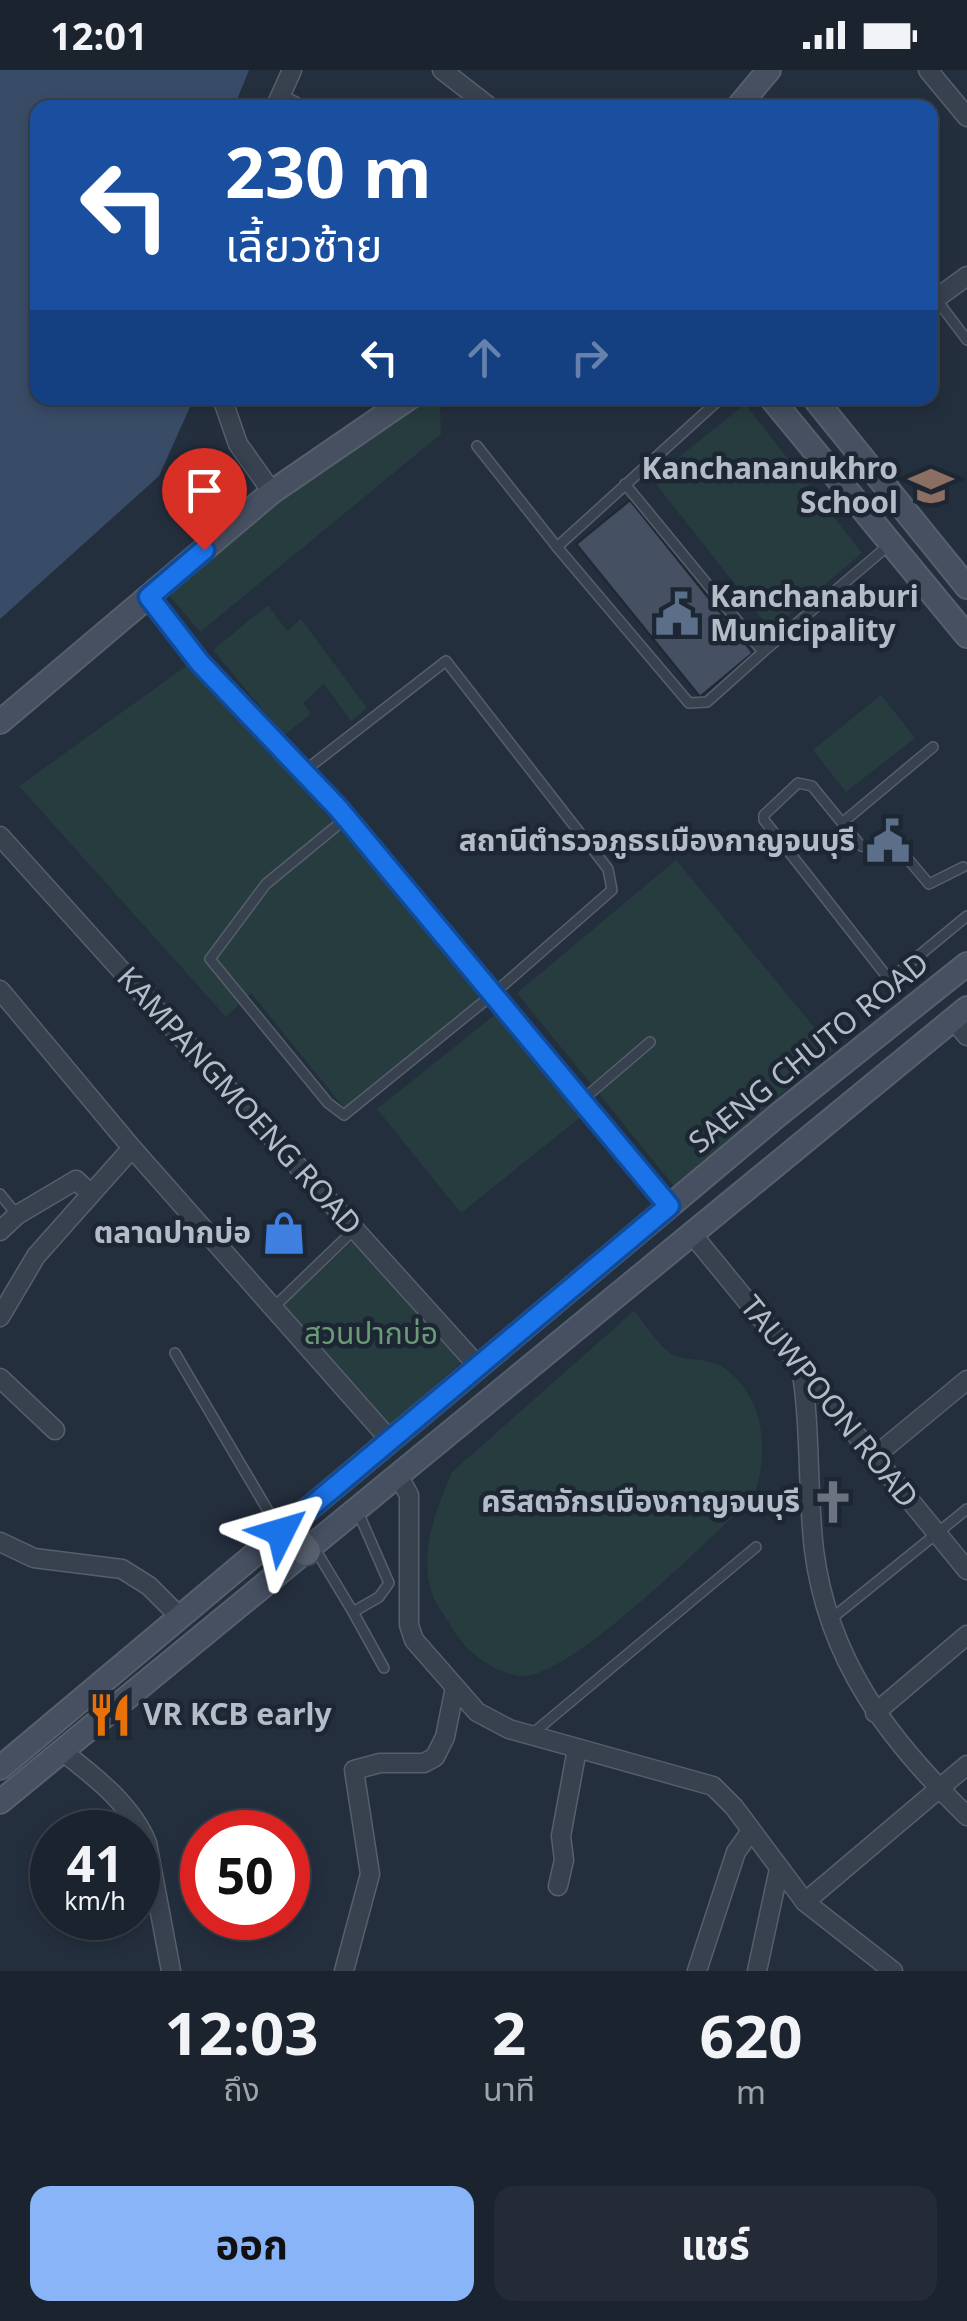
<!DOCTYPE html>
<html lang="th">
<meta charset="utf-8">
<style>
:root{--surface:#1b232e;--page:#242b36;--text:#f1f3f6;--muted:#a0a4aa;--line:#39404a;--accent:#8ab4f8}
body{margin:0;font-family:"Noto Sans","Noto Sans Thai",sans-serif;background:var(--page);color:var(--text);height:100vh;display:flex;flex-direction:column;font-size:38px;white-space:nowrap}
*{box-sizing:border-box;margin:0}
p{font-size:32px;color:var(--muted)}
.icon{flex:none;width:55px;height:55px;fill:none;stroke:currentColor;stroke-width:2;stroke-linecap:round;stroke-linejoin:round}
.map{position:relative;height:1901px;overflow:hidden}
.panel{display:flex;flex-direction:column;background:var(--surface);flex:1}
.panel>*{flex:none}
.top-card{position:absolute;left:30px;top:30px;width:908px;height:305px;border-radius:20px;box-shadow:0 5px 15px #0003,0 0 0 2px var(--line);background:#1a4fa0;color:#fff;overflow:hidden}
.speed{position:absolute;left:30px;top:1740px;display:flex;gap:20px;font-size:50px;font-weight:700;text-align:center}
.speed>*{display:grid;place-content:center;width:130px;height:130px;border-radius:50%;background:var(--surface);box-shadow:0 5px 15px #0003,0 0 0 2px var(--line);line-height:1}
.speed small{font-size:25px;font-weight:400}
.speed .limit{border:15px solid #d22;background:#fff;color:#111}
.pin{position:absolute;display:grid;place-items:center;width:85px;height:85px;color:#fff;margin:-102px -42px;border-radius:50% 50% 50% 0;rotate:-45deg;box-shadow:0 0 10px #0007}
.pin .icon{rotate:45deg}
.me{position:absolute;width:110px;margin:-55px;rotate:50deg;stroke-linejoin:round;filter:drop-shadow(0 0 8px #0008)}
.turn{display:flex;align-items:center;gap:35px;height:210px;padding:0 30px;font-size:45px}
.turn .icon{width:130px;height:130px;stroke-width:2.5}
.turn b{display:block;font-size:70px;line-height:85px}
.lanes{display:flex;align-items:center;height:95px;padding:0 30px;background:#0003;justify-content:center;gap:50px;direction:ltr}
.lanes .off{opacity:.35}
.eta{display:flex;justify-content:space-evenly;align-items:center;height:170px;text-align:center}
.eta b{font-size:60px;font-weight:700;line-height:70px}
.button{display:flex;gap:20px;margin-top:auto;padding:20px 30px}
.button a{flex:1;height:115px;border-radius:20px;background:var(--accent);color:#111;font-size:40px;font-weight:700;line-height:115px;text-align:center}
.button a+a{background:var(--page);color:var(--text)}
.status{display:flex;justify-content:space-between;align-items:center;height:70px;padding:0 50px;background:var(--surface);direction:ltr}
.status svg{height:28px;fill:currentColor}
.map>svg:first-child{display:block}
</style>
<div class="status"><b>12:01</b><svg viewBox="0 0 49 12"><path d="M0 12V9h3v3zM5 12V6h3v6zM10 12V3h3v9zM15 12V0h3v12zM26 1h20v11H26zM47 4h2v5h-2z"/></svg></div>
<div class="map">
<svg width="967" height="1901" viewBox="0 0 967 1901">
<rect width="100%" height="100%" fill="#242f3e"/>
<!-- green -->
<g fill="#263c3f">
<polygon points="421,328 452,328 440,336 441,364 200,562 167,523 281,427"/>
<polygon points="745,334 862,483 771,560 652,409"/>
<polygon points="268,535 287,561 301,549 367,638 351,651 324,614 303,633 311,644 284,665 213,580"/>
<polygon points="192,592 484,924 345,1039 251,923 226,947 19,716"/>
<polygon points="881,625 915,668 846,722 813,680"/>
<polygon points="676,790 833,980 674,1116 517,923"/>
<polygon points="497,943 582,1046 461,1143 377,1039"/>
<polygon points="353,1171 461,1292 390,1356 282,1236"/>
<path d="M 634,1241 C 645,1253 656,1273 669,1282 C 682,1292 706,1287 721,1296 C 766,1325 770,1383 753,1428 C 713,1464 569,1611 520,1606 C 490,1602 462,1578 449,1553 C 443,1543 434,1531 431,1520 C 419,1480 437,1438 452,1402 Z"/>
</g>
<!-- water -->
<polygon fill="#394c67" points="0,0 249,0 234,37 38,38 38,328 194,328 159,406 0,549"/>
<!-- building -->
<polygon fill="#455162" stroke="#1f2835" stroke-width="2.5" points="630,430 753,583 700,627 576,474"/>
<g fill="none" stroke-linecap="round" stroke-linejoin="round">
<!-- lane casing -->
<g stroke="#565f6c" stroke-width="12">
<g id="lane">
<polyline points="279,23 307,38"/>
<polyline points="936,229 967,270"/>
<polyline points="477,376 557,477"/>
<polyline points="625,414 763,582 707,632 689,633 557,477 721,328"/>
<polyline points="151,529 200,593 338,738 669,1136"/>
<polyline points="763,582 889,475"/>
<polyline points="303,702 446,591 608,799 612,820 492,925 344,1045 328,1033 210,889 266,814 345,749"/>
<polyline points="842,753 933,677"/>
<polyline points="963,797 929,814 891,769 870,778 861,776 812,716 798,713 764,745 764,750 888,908 893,907 967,846"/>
<polyline points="581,1031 650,972"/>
<polyline points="0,1124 17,1145"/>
<polyline points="274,1237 355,1159"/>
<polyline points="175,1283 280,1461"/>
<polyline points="315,1479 353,1542 379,1527 389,1513 358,1442"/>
<polyline points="353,1542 384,1598"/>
<polyline points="831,1549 967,1439"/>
<polyline points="532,1664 756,1477"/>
</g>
</g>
<!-- street casing -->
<g stroke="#565f6c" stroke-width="21">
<g id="street">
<polyline points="442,0 491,38"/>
<polyline points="928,0 967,47"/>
<polyline points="275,38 292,0"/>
<polyline points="930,233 967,206"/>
<polyline points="222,328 238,374 272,422"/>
<polyline points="0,766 478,1296"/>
<polyline points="0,920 132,1078 390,1370"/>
<polyline points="953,949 967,966"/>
<polyline points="0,1161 17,1145 76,1110 90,1123"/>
<polyline points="692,1164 967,1500"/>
<polyline points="0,1247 36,1186 132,1078"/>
<path d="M 801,1297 C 811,1358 807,1419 814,1480 C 828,1591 889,1670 967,1746"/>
<polyline points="0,1308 55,1360"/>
<polyline points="875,1386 967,1310"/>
<polyline points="398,1405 409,1425 409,1555 414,1570 477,1642 509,1659 713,1716 734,1737 805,1832 893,1901"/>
<polyline points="0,1472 34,1488 122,1499 149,1516 180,1547"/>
<polyline points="875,1643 967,1565"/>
<path d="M 62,1681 C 94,1706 132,1735 147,1773 L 171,1901"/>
<polyline points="558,1816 564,1790 561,1766 577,1679"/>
<polyline points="805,1832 967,1695"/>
<polyline points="344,1901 370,1804 354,1700 380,1693 424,1693 435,1687 445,1667 455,1617"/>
<polyline points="697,1901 736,1782 751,1761"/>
<polyline points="757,1901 779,1799"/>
</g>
</g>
<!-- secondary casing -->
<g stroke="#565f6c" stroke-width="26">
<g id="secondary">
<polyline points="737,38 769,0"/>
<polyline points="771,328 967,566"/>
<polyline points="814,328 967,517"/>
<polyline points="0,652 272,422 409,328"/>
<polyline points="0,1698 778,1045 967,894"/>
<polyline points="0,1732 967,938"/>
</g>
</g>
<!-- primary casing -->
<g stroke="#414a57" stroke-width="31">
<polyline id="primary" points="287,1457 306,1481"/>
</g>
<!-- lane -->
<use href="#lane" stroke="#38414e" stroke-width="9"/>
<!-- street -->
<use href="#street" stroke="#38414e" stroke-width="18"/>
<!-- secondary -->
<use href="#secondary" stroke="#465061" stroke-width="22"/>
<!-- primary -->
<use href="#primary" stroke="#56606e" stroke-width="28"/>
</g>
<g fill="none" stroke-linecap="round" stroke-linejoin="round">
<!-- route casing -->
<g stroke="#114b97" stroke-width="25">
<polyline id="route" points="204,480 149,527 200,593 338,738 669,1136 281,1462"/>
</g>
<!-- route -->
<use href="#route" stroke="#1a73e8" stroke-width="18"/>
</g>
<!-- icons -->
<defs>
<g id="school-bare" transform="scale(3.45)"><path d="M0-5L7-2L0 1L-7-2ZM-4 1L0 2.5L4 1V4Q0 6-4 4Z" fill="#8d6e63" stroke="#1d2633" stroke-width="2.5" paint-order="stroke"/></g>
<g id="civic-bare" transform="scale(3.45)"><path d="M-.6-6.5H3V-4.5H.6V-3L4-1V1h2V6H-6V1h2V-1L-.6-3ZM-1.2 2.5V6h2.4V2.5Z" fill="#5c6f8a" stroke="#1d2633" stroke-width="2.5" paint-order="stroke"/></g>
<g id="shop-bare" transform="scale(3.45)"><path d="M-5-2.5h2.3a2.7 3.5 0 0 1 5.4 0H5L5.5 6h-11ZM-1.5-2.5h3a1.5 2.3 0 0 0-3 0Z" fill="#3f7fe0" stroke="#1d2633" stroke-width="2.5" paint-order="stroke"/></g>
<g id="church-bare" transform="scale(3.45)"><path d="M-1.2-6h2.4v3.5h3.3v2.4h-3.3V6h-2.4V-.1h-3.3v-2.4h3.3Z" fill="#6b7280" stroke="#1d2633" stroke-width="2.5" paint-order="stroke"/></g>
<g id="restaurant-bare" transform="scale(3.45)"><path d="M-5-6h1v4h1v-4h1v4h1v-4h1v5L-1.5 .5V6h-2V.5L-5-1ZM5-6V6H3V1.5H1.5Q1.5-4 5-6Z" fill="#e8710a" stroke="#1d2633" stroke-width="2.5" paint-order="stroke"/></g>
</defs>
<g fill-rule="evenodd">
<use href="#school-bare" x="931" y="416"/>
<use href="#civic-bare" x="677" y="544"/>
<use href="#civic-bare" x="888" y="771"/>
<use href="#shop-bare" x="284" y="1163"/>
<use href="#church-bare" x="833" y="1432"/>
<use href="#restaurant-bare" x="110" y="1645"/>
</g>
<g text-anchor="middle" stroke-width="9" stroke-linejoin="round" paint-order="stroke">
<!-- poi labels -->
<g font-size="30" font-weight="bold" fill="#b4bcc9" stroke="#1d2633" text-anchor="end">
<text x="898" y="409">Kanchananukhro<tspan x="898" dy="34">School</tspan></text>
<text x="710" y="537" text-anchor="start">Kanchanaburi<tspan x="710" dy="34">Municipality</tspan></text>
<text x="855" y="781">สถานีตำรวจภูธรเมืองกาญจนบุรี</text>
<text x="251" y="1173">ตลาดปากบ่อ</text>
<text x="800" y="1442">คริสตจักรเมืองกาญจนบุรี</text>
<text x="143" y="1655" text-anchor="start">VR KCB early</text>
</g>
<!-- street labels -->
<g font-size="30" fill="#b4bcc9" stroke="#1d2633">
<text transform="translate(809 983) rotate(-39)" y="10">SAENG CHUTO ROAD</text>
<text transform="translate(239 1031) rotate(48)" y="10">KAMPANGMOENG ROAD</text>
<text transform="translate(829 1332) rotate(51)" y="10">TAUWPOON ROAD</text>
</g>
<!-- park labels -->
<g font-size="30" fill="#6b9a76" stroke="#1d2633">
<text x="371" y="1274">สวนปากบ่อ</text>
</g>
</g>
</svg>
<div class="speed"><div>41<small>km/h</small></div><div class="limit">50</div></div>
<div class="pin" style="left:204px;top:480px;background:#d93025"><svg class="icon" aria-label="arrive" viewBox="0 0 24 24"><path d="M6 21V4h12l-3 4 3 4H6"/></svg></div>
<svg class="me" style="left:281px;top:1462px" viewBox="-20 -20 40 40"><path d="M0-17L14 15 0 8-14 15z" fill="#1a73e8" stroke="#fff" stroke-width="4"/></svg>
<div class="top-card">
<div class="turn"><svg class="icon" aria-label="left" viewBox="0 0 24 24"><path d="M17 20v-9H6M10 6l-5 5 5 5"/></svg><div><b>230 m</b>เลี้ยวซ้าย</div></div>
<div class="lanes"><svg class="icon" aria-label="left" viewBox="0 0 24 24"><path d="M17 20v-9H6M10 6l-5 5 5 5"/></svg><svg class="icon off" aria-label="ahead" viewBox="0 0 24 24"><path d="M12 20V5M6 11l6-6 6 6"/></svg><svg class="icon off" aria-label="right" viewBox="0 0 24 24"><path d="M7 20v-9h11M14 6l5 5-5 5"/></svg></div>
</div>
</div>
<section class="panel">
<div class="eta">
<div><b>12:03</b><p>ถึง</p></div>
<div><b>2</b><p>นาที</p></div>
<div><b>620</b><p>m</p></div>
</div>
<div class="button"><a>ออก</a><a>แชร์</a></div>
</section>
